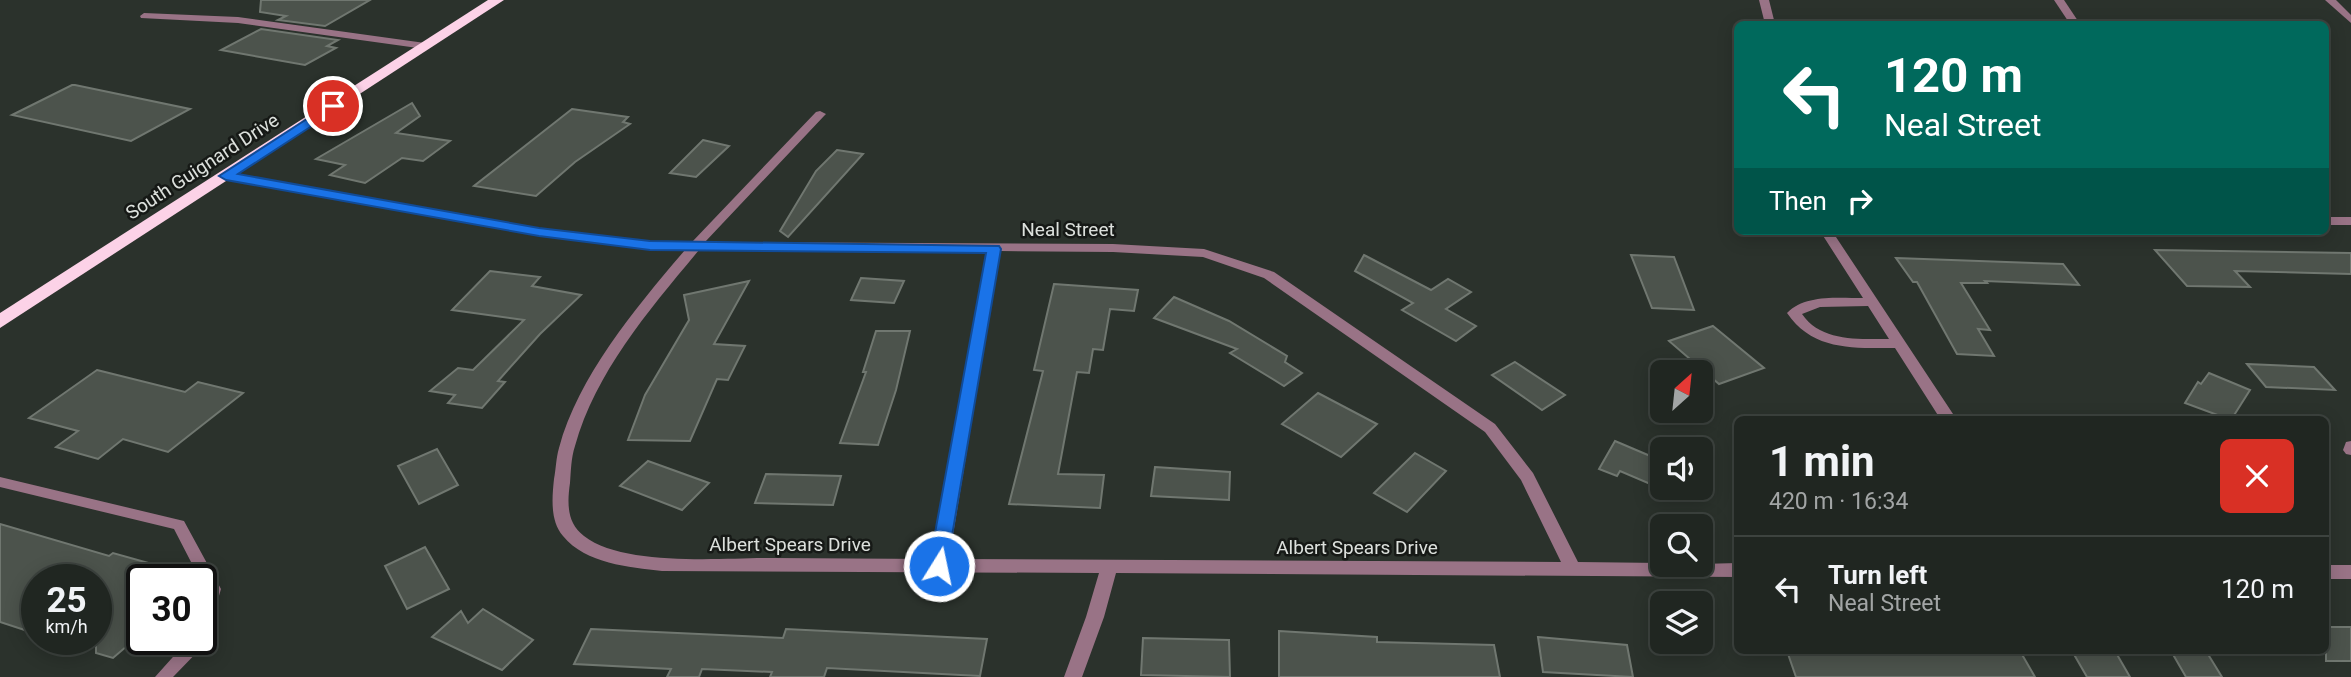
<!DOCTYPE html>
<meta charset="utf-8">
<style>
:root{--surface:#202621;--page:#282e2a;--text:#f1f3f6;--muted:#a2a5a5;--line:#3d433f}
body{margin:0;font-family:Roboto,sans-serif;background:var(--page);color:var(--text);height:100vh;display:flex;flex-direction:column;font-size:26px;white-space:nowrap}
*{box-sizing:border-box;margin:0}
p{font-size:23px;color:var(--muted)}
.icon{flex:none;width:38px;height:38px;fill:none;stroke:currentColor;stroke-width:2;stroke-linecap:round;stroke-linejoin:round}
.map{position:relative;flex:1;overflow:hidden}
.details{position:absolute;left:1734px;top:416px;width:595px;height:238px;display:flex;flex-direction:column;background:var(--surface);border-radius:10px;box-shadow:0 4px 18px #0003,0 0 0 2px var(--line)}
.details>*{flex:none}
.top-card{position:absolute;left:1734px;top:21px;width:595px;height:214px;border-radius:10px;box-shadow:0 4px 18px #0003,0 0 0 2px var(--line);background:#00695c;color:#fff;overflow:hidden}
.needle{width:46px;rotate:27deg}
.tools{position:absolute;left:1650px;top:360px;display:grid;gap:14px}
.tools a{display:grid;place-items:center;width:63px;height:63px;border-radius:10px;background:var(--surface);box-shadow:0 4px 18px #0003,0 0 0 2px var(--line);font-size:35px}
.speed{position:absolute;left:21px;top:564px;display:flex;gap:14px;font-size:35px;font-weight:700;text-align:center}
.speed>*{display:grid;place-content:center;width:91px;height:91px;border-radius:50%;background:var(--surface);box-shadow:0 4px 18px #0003,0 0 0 2px var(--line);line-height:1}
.speed small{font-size:18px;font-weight:400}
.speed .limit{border:4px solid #111;border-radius:10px;background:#fff;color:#111}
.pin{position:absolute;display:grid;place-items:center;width:60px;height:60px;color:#fff;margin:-30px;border:4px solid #fff;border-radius:50%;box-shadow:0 2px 7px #0007}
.me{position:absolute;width:77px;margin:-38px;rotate:10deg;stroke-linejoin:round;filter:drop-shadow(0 0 5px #0008)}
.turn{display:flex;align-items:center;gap:24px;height:147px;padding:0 35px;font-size:32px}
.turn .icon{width:91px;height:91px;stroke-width:2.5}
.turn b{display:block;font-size:49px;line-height:60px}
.then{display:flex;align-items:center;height:66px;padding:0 35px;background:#0003;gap:14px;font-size:26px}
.round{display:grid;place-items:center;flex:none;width:74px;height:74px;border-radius:10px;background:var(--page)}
.overview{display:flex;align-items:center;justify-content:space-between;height:119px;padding:0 35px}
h1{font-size:42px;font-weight:700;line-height:52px}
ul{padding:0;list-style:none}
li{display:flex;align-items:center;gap:21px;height:105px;padding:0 35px;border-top:2px solid var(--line)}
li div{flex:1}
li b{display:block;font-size:26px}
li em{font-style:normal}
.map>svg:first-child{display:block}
</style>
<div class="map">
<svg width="2351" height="677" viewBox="0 0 2351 677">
<rect width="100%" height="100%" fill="#2b322c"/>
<!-- building -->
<g fill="#4c534c" stroke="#707770" stroke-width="2">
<polygon points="261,0 370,0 325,26 278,20 286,16 260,12"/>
<polygon points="261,29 338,40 327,46 336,48 305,65 221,50"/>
<polygon points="72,85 75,85 190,109 131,141 12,115"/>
<polygon points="412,103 420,116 396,133 450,141 423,161 402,158 365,183 330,175 345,165 316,159"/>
<polygon points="572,109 628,117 623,122 630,124 575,162 536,196 474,186"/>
<polygon points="703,140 729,146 696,177 670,173"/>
<polygon points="837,150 863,154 788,237 780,231 816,171"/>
<polygon points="2155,250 2351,253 2351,274 2235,271 2250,287 2187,286"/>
<polygon points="1364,255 1431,290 1448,279 1471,292 1446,309 1476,326 1456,341 1402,310 1413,303 1355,271"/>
<polygon points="1631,255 1674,257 1694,310 1652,308"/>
<polygon points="1896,258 2063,264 2079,285 1985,281 1987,283 1961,283 1990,330 1978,329 1994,356 1957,354 1917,282 1913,282"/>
<polygon points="490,271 540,277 532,286 581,295 540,334 498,381 505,382 482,408 448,403 455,395 430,391 458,368 473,370 524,320 452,310"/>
<polygon points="861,278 904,281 894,303 851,300"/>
<polygon points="749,281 714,344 745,346 728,380 717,379 690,441 628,440 645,395 689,320 684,295"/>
<polygon points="1054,284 1138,290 1134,311 1110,309 1103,350 1093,349 1089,373 1077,372 1058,474 1104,475 1100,508 1009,504 1043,371 1034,370"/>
<polygon points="1174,297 1229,321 1287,356 1285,362 1302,373 1284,386 1230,353 1237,349 1154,318"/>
<polygon points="1713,326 1764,368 1719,384 1669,341"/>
<polygon points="876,331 910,331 896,390 878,445 840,443 866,372 863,372"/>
<polygon points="1515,362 1565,395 1542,410 1492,375"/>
<polygon points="2247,364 2314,367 2335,390 2266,387"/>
<polygon points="97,370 185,392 198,382 243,393 168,452 123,439 98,459 56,447 78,431 29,418"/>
<polygon points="2209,373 2250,390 2231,420 2185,403 2198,382 2201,384"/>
<polygon points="1318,393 1377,424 1341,457 1282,424"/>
<polygon points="1615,441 1662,461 1662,489 1620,471 1617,476 1599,469"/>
<polygon points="437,449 458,485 419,504 398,466"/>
<polygon points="1415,453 1446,471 1407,512 1374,493"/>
<polygon points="648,461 709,483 682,510 620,486"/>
<polygon points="1155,467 1230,472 1229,500 1151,496"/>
<polygon points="766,474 841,476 833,505 755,503"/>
<polygon points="0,524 109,556 113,553 152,564 142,573 142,633 113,658 96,653 96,579 37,579 37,634 0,622"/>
<polygon points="425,547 449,589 407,609 385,566"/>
<polygon points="483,609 533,640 502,670 432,637 461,611 468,623"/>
<rect x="2326" y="627" width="25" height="34"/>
<polygon points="591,629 783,638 786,629 987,639 980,676 827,668 824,677 770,677 772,672 702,669 699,677 667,677 671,669 574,664"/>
<polygon points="1279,631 1377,637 1377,642 1494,645 1500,677 1279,677"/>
<polygon points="1538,637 1627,645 1633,677 1543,672"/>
<polygon points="1143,638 1229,640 1230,677 1141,675"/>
<polygon points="1787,651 2020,651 2035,677 1796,677"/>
<polygon points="2072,651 2115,651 2130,677 2087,677"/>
<polygon points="2171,651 2206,651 2222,677 2186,677"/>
</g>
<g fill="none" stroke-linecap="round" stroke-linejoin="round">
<!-- service -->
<g fill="#997386" fill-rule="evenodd">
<polygon points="144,13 238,17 425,43 429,46 425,49 238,23 141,18 140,16"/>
<polygon points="0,477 184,521 221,589 209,630 205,635 207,639 205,644 173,677 155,677 189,639 201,639 201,603 205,589 174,529 0,487"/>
</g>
<!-- minor -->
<g fill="#997386" fill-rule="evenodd">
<polygon points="1759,0 1769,0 1775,24 1765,24"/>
<polygon points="2054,0 2064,0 2080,24 2070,24"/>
<polygon points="2325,0 2336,0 2351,15 2351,23"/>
<path d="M 820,111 L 826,114 L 824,116 L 705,242 L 1113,244 L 1204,249 L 1274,272 L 1495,424 L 1533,473 L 1578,562 L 1662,563 L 1662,565 L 1738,563 L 1738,577 L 1116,573 L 1104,617 L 1082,677 L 1064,677 L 1086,617 L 1099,573 L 662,571 C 629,567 586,564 563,536 C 550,521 552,498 554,479 C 556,469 556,458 559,448 C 578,376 638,305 685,250 L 651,250 L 539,236 L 226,180 L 220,176 L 226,172 L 539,228 L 651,242 L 692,242 L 816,112 ZM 699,250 L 987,251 L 932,559 C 879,559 825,558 772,558 C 722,558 624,567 584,536 C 567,523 567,504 570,483 C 571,471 571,458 575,446 C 596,371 650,309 699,250 ZM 1000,251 L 1113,252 L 1203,257 L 1264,278 L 1485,432 L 1521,480 L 1561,562 L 949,559 Z"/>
<rect x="2326" y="217" width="25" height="8"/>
<path d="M 1820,231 L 1832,231 L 1957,420 L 1941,420 L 1895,348 C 1853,348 1813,351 1787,313 C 1805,294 1839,298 1863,298 ZM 1868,306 L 1889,339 C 1859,339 1821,342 1802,314 L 1820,307 Z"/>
<polygon points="2351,441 2351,455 2346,454 2343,450 2346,442"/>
<rect x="2326" y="565" width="25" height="14"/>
</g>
<!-- trunk -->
<polygon fill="#fcd2e7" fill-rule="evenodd" points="488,0 504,0 0,328 0,313"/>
</g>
<!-- route -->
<polygon fill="#1a73e8" stroke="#114b97" stroke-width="2" points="333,102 338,103 338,109 238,174 539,228 650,241 999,246 1001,249 946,571 932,571 929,566 986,253 650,250 539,236 226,180 219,176"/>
<g text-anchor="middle" stroke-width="5" stroke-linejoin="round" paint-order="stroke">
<!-- street labels -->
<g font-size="19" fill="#dce0dc" stroke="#161916">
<text transform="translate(202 166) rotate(-33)" y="7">South Guignard Drive</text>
<text x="1068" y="236">Neal Street</text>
<text x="790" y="551">Albert Spears Drive</text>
<text x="1357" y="554">Albert Spears Drive</text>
</g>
</g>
</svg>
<div class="tools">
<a><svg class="needle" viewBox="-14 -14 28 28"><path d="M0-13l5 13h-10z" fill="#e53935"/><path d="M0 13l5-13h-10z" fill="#a2a5a5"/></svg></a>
<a><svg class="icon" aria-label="sound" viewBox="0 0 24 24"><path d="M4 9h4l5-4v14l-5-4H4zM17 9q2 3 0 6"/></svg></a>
<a><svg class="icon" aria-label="search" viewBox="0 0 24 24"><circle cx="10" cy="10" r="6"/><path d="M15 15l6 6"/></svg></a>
<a><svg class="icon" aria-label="layers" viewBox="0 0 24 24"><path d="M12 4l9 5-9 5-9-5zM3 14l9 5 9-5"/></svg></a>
</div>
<div class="speed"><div>25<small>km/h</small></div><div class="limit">30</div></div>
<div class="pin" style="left:333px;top:106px;background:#d93025"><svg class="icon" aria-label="arrive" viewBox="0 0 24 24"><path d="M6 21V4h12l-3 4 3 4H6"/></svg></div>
<svg class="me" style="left:939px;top:566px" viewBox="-20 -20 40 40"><circle r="17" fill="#1a73e8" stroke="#fff" stroke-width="3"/><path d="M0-11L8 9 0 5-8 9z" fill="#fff"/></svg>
<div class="top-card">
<div class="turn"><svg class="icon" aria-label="left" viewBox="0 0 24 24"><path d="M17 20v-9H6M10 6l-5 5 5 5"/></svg><div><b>120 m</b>Neal Street</div></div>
<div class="then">Then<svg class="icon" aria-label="right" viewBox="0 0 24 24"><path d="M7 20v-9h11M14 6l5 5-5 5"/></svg></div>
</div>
<section class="details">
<div class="overview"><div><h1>1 min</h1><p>420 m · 16:34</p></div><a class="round" style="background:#d93025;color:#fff"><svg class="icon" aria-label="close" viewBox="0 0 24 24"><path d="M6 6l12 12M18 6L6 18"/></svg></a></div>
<ul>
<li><svg class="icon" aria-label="left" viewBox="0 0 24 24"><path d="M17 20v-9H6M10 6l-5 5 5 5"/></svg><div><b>Turn left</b><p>Neal Street</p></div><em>120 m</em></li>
</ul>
</section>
</div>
